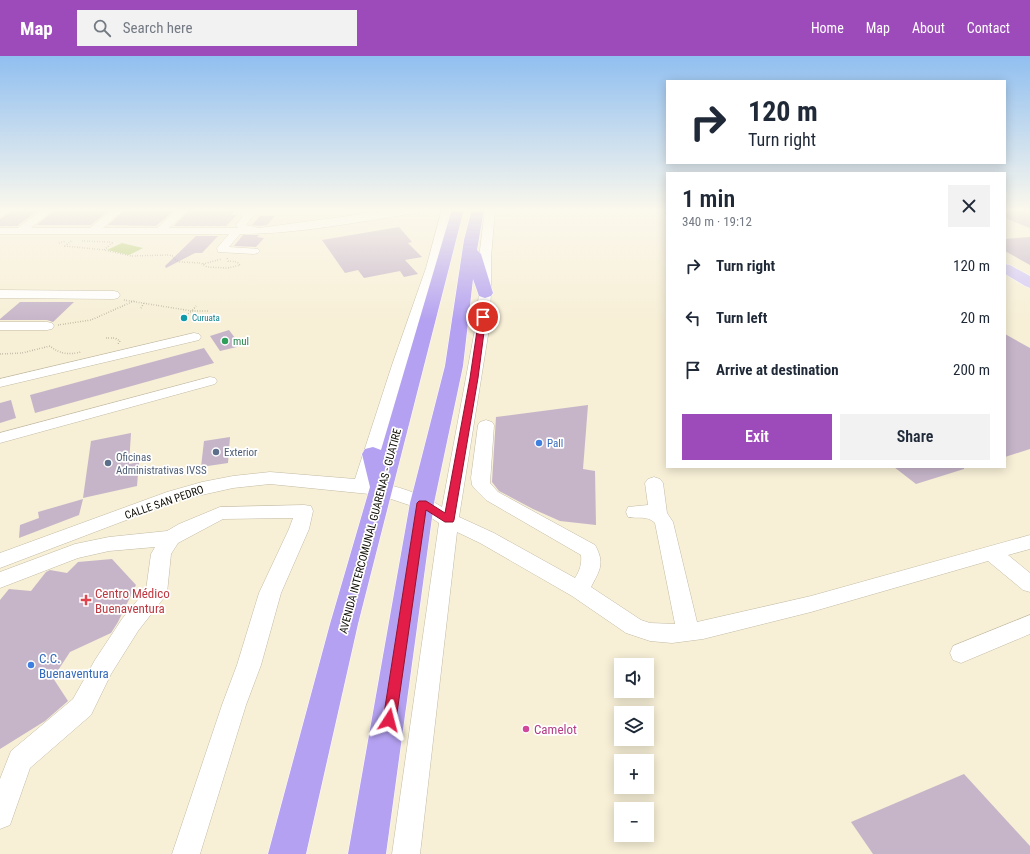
<!DOCTYPE html>
<meta charset="utf-8">
<style>
:root{--surface:#fff;--page:#f2f2f3;--text:#1f2937;--muted:#747a83;--accent:#9d4bba}
body{margin:0;font-family:"Roboto Condensed",sans-serif;background:var(--page);color:var(--text);height:100vh;display:flex;flex-direction:column;font-size:15px;white-space:nowrap}
*{box-sizing:border-box;margin:0}
p{font-size:13px;color:var(--muted)}
.icon{flex:none;width:22px;height:22px;fill:none;stroke:currentColor;stroke-width:2;stroke-linecap:round;stroke-linejoin:round}
.map{position:relative;flex:1;overflow:hidden}
.details{position:absolute;left:666px;top:116px;width:340px;height:296px;display:flex;flex-direction:column;background:var(--surface);border-radius:0px;box-shadow:0 2px 10px #0003}
.details>*{flex:none}
.top-card{position:absolute;left:666px;top:24px;width:340px;height:84px;border-radius:0px;box-shadow:0 2px 10px #0003;background:#fff;color:var(--text);overflow:hidden}
.fabs{position:absolute;left:614px;top:602px;display:grid;gap:8px}
.fabs a{display:grid;place-items:center;width:40px;height:40px;border-radius:0px;background:var(--surface);box-shadow:0 2px 10px #0003;font-size:20px}
.pin{position:absolute;display:grid;place-items:center;width:34px;height:34px;color:#fff;margin:-17px;border:2px solid #fff;border-radius:50%;box-shadow:0 1px 4px #0007}
.me{position:absolute;width:44px;margin:-22px;rotate:9deg;stroke-linejoin:round;filter:drop-shadow(0 0 3px #0008)}
.turn{display:flex;align-items:center;gap:14px;height:84px;padding:0 16px;font-size:18px}
.turn .icon{width:52px;height:52px;stroke-width:2.5}
.turn b{display:block;font-size:28px;line-height:34px}
.round{display:grid;place-items:center;flex:none;width:42px;height:42px;border-radius:0px;background:var(--page)}
.overview{display:flex;align-items:center;justify-content:space-between;height:68px;padding:0 16px}
h1{font-size:24px;font-weight:600;line-height:30px}
.action{display:flex;gap:8px;margin-top:auto;padding:8px 16px}
.action a{flex:1;height:46px;border-radius:0px;background:var(--accent);color:#fff;font-size:16px;font-weight:600;line-height:46px;text-align:center}
.action a+a{background:var(--page);color:var(--text)}
ul{padding:0;list-style:none}
li{display:flex;align-items:center;gap:12px;height:52px;padding:0 16px}
li div{flex:1}
li b{display:block;font-size:15px}
li em{font-style:normal}
header{display:flex;align-items:center;gap:24px;box-sizing:border-box;height:56px;padding:0 20px;background:var(--accent);color:#fff}
header strong{font-size:19px}
nav{display:flex;gap:22px;margin-inline-start:auto;font-size:14px}
.search{width:280px;height:36px;background:var(--page);display:flex;align-items:center;gap:10px;box-sizing:border-box;padding:0 14px;border-radius:0px;color:var(--muted);font-size:15px}
.map>svg:first-child{display:block}
</style>
<header>
<strong>Map</strong>
<div class="search"><svg class="icon" aria-label="search" viewBox="0 0 24 24"><circle cx="10" cy="10" r="6"/><path d="M15 15l6 6"/></svg>Search here</div>
<nav><a>Home</a><a>Map</a><a>About</a><a>Contact</a></nav>
</header>
<div class="map">
<svg width="1030" height="798" viewBox="0 0 1030 798">
<rect width="100%" height="100%" fill="#f7efd6"/>
<!-- green -->
<polygon fill="#bcd079" points="122,187 143,192 129,199 107,194"/>
<!-- building -->
<g fill="#c6b5c9">
<polygon points="15,153 40,153 17,170 0,170 0,163"/>
<polygon points="56,153 111,153 91,169 37,169"/>
<polygon points="126,153 176,153 156,170 108,169"/>
<polygon points="190,153 236,153 231,159 237,159 226,170 174,170"/>
<polygon points="1005,153 1030,153 1030,172 1005,162"/>
<polygon points="260,160 275,160 267,169 259,170 252,169"/>
<polygon points="399,171 412,186 408,187 422,201 405,204 418,218 404,221 400,215 364,222 358,214 345,217 322,184"/>
<polygon points="243,179 259,179 257,181 264,182 256,191 234,190"/>
<polygon points="196,180 218,180 202,197 195,197 166,212 165,210"/>
<polygon points="1030,181 1030,209 1005,195 1005,183"/>
<polygon points="20,246 74,246 53,266 47,264 0,264 0,263"/>
<polygon points="229,274 241,290 220,295 210,280"/>
<polygon points="1005,278 1030,292 1030,393 1005,401"/>
<polygon points="204,292 214,307 35,357 30,339"/>
<polygon points="11,344 16,362 0,367 0,347"/>
<polygon points="588,349 583,413 595,415 596,469 560,465 533,453 499,435 492,426 496,361"/>
<polygon points="131,377 129,408 139,406 137,430 83,442 91,385"/>
<polygon points="230,381 228,407 201,411 204,385"/>
<polygon points="894,411 964,411 964,413 916,428"/>
<polygon points="83,443 79,459 19,482 20,469 39,462 38,456"/>
<polygon points="112,503 136,529 118,566 111,577 70,596 53,622 68,645 45,665 0,693 0,544 9,533 31,535 46,516 50,514 67,517 78,506"/>
<polygon points="964,718 1030,790 1030,798 873,798 851,766"/>
</g>
<g fill="none" stroke-linecap="round" stroke-linejoin="round">
<!-- minor casing -->
<g stroke="#c3bba4" stroke-width="1">
<g id="minor">
<polygon points="13,153 0,161 1,153"/>
<path d="M 43,153 L 55,153 L 31,172 L 90,172 L 114,153 L 125,153 L 103,172 L 157,172 L 178,153 L 189,153 L 169,172 L 238,172 L 236,169 L 248,153 L 258,153 L 246,169 L 259,172 L 401,153 L 427,153 L 422,156 C 362,165 301,178 240,178 L 229,191 L 258,193 L 260,195 L 258,197 L 254,198 L 218,196 L 217,192 L 229,178 L 0,178 L 0,172 L 18,172 Z"/>
<path d="M 442,153 L 452,153 L 438,212 L 406,309 L 372,426 C 396,429 422,438 442,451 L 475,273 L 479,237 L 479,202 L 485,153 L 495,153 L 491,202 L 491,237 L 489,273 L 459,461 L 494,477 L 575,522 C 580,514 582,508 581,499 L 486,444 L 475,433 L 472,429 L 471,422 L 478,369 L 480,366 L 486,364 L 492,366 L 494,369 L 490,427 L 498,436 L 595,489 C 605,507 600,514 591,531 L 641,564 L 650,567 L 675,568 L 655,467 C 647,459 638,463 628,461 L 626,456 L 628,451 L 648,449 L 645,427 L 648,423 L 654,421 L 660,423 L 663,427 L 667,457 L 673,466 L 697,566 L 811,540 L 1030,479 L 1030,493 L 1008,499 L 1030,517 L 1030,536 L 1023,534 L 988,505 L 811,556 L 703,583 L 672,587 L 650,585 L 626,577 L 572,540 L 480,487 L 457,476 L 420,798 L 392,798 L 439,467 L 415,451 L 379,439 L 270,428 L 233,432 L 179,444 L 0,512 L 0,497 L 167,436 L 202,426 L 233,420 L 270,416 L 355,423 L 392,309 L 426,212 Z"/>
<polygon points="0,234 114,235 118,236 120,239 118,242 114,243 0,242"/>
<polygon points="0,266 47,266 52,267 54,270 52,273 47,274 0,274"/>
<polygon points="194,277 199,278 201,281 199,284 0,331 0,323"/>
<polygon points="210,321 215,322 217,325 215,328 0,387 0,377"/>
<polygon points="304,449 311,450 313,455 309,473 281,537 261,609 246,649 200,798 172,798 222,649 237,609 259,537 289,473 293,462 223,463 178,487 171,498 167,537 163,543 138,575 111,618 91,659 30,712 10,769 0,773 0,723 11,695 73,643 95,604 122,563 146,534 151,498 155,491 109,495 78,502 0,532 0,516 75,488 109,481 167,475 179,468 220,451"/>
<polygon points="1030,559 1030,578 961,607 953,604 950,597 953,590"/>
</g>
</g>
<!-- major casing -->
<g stroke="#fff" stroke-width="1">
<polygon id="major" points="1005,208 1010,209 1030,220 1030,232 1025,230 1005,218"/>
</g>
<!-- highway casing -->
<g stroke="#fff" stroke-width="1">
<g id="highway">
<polygon points="452,153 464,153 358,568 306,798 268,798 330,568 370,431 362,398 365,393 373,391 381,394"/>
<polygon points="472,153 484,153 477,194 481,198 493,237 491,240 485,242 479,240 473,223 463,310 434,447 386,798 348,798 410,447 445,310 464,184"/>
</g>
</g>
<!-- path -->
<g stroke="#989280" stroke-width="1.5" stroke-dasharray="0.5 2" stroke-linecap="butt">
<polyline points="71,185 65,190 104,194"/>
<polyline points="82,185 110,186 112,187 104,194 131,200 168,199 173,200 174,203 180,206 201,207 207,211 228,212 240,209 237,206 228,205 227,202"/>
<polyline points="59,187 66,185"/>
<polyline points="203,208 222,203"/>
<polyline points="124,244 192,255 196,250"/>
<polyline points="141,252 144,247"/>
<polyline points="186,259 192,255 208,255"/>
<polyline points="58,269 91,264 134,245"/>
<polyline points="106,282 115,282 120,285 118,288"/>
<path d="M 0,298 L 22,297 L 50,290 C 60,298 68,299 81,296"/>
</g>
<!-- minor -->
<use href="#minor" fill="#fff" fill-rule="evenodd"/>
<!-- major -->
<use href="#major" fill="#d2c7f7" fill-rule="evenodd"/>
<!-- highway -->
<use href="#highway" fill="#b4a1f1" fill-rule="evenodd"/>
</g>
<!-- sky -->
<linearGradient id="sky" x2="0" y2="1"><stop stop-color="#90bff0"/><stop offset="0.58" stop-color="#fbf8ed"/><stop offset="1" stop-color="#fbf8ed" stop-opacity="0"/></linearGradient>
<rect width="1030" height="265" fill="url(#sky)"/>
<!-- route -->
<polygon fill="#e11d48" stroke="#92132f" points="483,259 486,261 478,322 454,464 453,466 445,466 426,454 396,664 394,668 389,670 385,668 383,664 417,447 419,445 426,445 445,457 470,322 479,261"/>
<!-- markers -->
<circle fill="#0f9aa8" stroke="#fff" stroke-width="1.5" cx="184" cy="262" r="4"/>
<circle fill="#2e9e5b" stroke="#fff" stroke-width="1.5" cx="225" cy="285" r="4"/>
<g fill="#3f7fe0" stroke="#fff" stroke-width="1.5">
<circle cx="539" cy="387" r="4"/>
<circle cx="31" cy="609" r="4"/>
</g>
<g fill="#5c6f8a" stroke="#fff" stroke-width="1.5">
<circle cx="216" cy="396" r="4"/>
<circle cx="108" cy="407" r="4"/>
</g>
<path fill="#e0444e" stroke="#fff" stroke-width="1.5" d="M84 538h4v4h4v4h-4v4h-4v-4h-4v-4h4z"/>
<circle fill="#d1479c" stroke="#fff" stroke-width="1.5" cx="526" cy="673" r="4"/>
<g text-anchor="middle" stroke-width="3.5" stroke-linejoin="round" paint-order="stroke">
<!-- far-culture labels -->
<g font-size="9" fill="#0d838f" stroke="#fff" text-anchor="start">
<text x="192" y="265">Curuata</text>
</g>
<!-- leisure labels -->
<g font-size="11" fill="#27864d" stroke="#fff" text-anchor="start">
<text x="233" y="289">mul</text>
</g>
<!-- shop labels -->
<g font-size="11" fill="#366cbe" stroke="#fff" text-anchor="start">
<text x="547" y="391">Pall</text>
</g>
<!-- service labels -->
<g font-size="11" fill="#4e5e75" stroke="#fff" text-anchor="start">
<text x="224" y="400">Exterior</text>
<text x="116" y="405">Oficinas<tspan x="116" dy="13">Administrativas IVSS</tspan></text>
</g>
<!-- street labels -->
<g font-size="11" fill="#100d05" stroke="#fff">
<text transform="translate(164 446) rotate(-19)" y="4">CALLE SAN PEDRO</text>
<text transform="translate(370 475) rotate(-75)" y="4">AVENIDA INTERCOMUNAL GUARENAS - GUATIRE</text>
</g>
<!-- near-health labels -->
<g font-size="13" fill="#be3a42" stroke="#fff" text-anchor="start">
<text x="95" y="542">Centro Médico<tspan x="95" dy="15">Buenaventura</tspan></text>
</g>
<!-- near-shop labels -->
<g font-size="13" fill="#366cbe" stroke="#fff" text-anchor="start">
<text x="39" y="607">C.C.<tspan x="39" dy="15">Buenaventura</tspan></text>
</g>
<!-- near-hotel labels -->
<g font-size="13" fill="#b23c85" stroke="#fff" text-anchor="start">
<text x="534" y="678">Camelot</text>
</g>
</g>
</svg>
<div class="fabs">
<a><svg class="icon" aria-label="sound" viewBox="0 0 24 24"><path d="M4 9h4l5-4v14l-5-4H4zM17 9q2 3 0 6"/></svg></a>
<a><svg class="icon" aria-label="layers" viewBox="0 0 24 24"><path d="M12 4l9 5-9 5-9-5zM3 14l9 5 9-5"/></svg></a>
<a>+</a>
<a>−</a>
</div>
<div class="pin" style="left:483px;top:261px;background:#d93025"><svg class="icon" aria-label="arrive" viewBox="0 0 24 24"><path d="M6 21V4h12l-3 4 3 4H6"/></svg></div>
<svg class="me" style="left:389px;top:664px" viewBox="-20 -20 40 40"><path d="M0-17L14 15 0 8-14 15z" fill="#e11d48" stroke="#fff" stroke-width="4"/></svg>
<div class="top-card">
<div class="turn"><svg class="icon" aria-label="right" viewBox="0 0 24 24"><path d="M7 20v-9h11M14 6l5 5-5 5"/></svg><div><b>120 m</b>Turn right</div></div>
</div>
<section class="details">
<div class="overview"><div><h1>1 min</h1><p>340 m · 19:12</p></div><a class="round"><svg class="icon" aria-label="close" viewBox="0 0 24 24"><path d="M6 6l12 12M18 6L6 18"/></svg></a></div>
<ul>
<li><svg class="icon" aria-label="right" viewBox="0 0 24 24"><path d="M7 20v-9h11M14 6l5 5-5 5"/></svg><div><b>Turn right</b></div><em>120 m</em></li>
<li><svg class="icon" aria-label="left" viewBox="0 0 24 24"><path d="M17 20v-9H6M10 6l-5 5 5 5"/></svg><div><b>Turn left</b></div><em>20 m</em></li>
<li><svg class="icon" aria-label="arrive" viewBox="0 0 24 24"><path d="M6 21V4h12l-3 4 3 4H6"/></svg><div><b>Arrive at destination</b></div><em>200 m</em></li>
</ul>
<div class="action"><a>Exit</a><a>Share</a></div>
</section>
</div>
